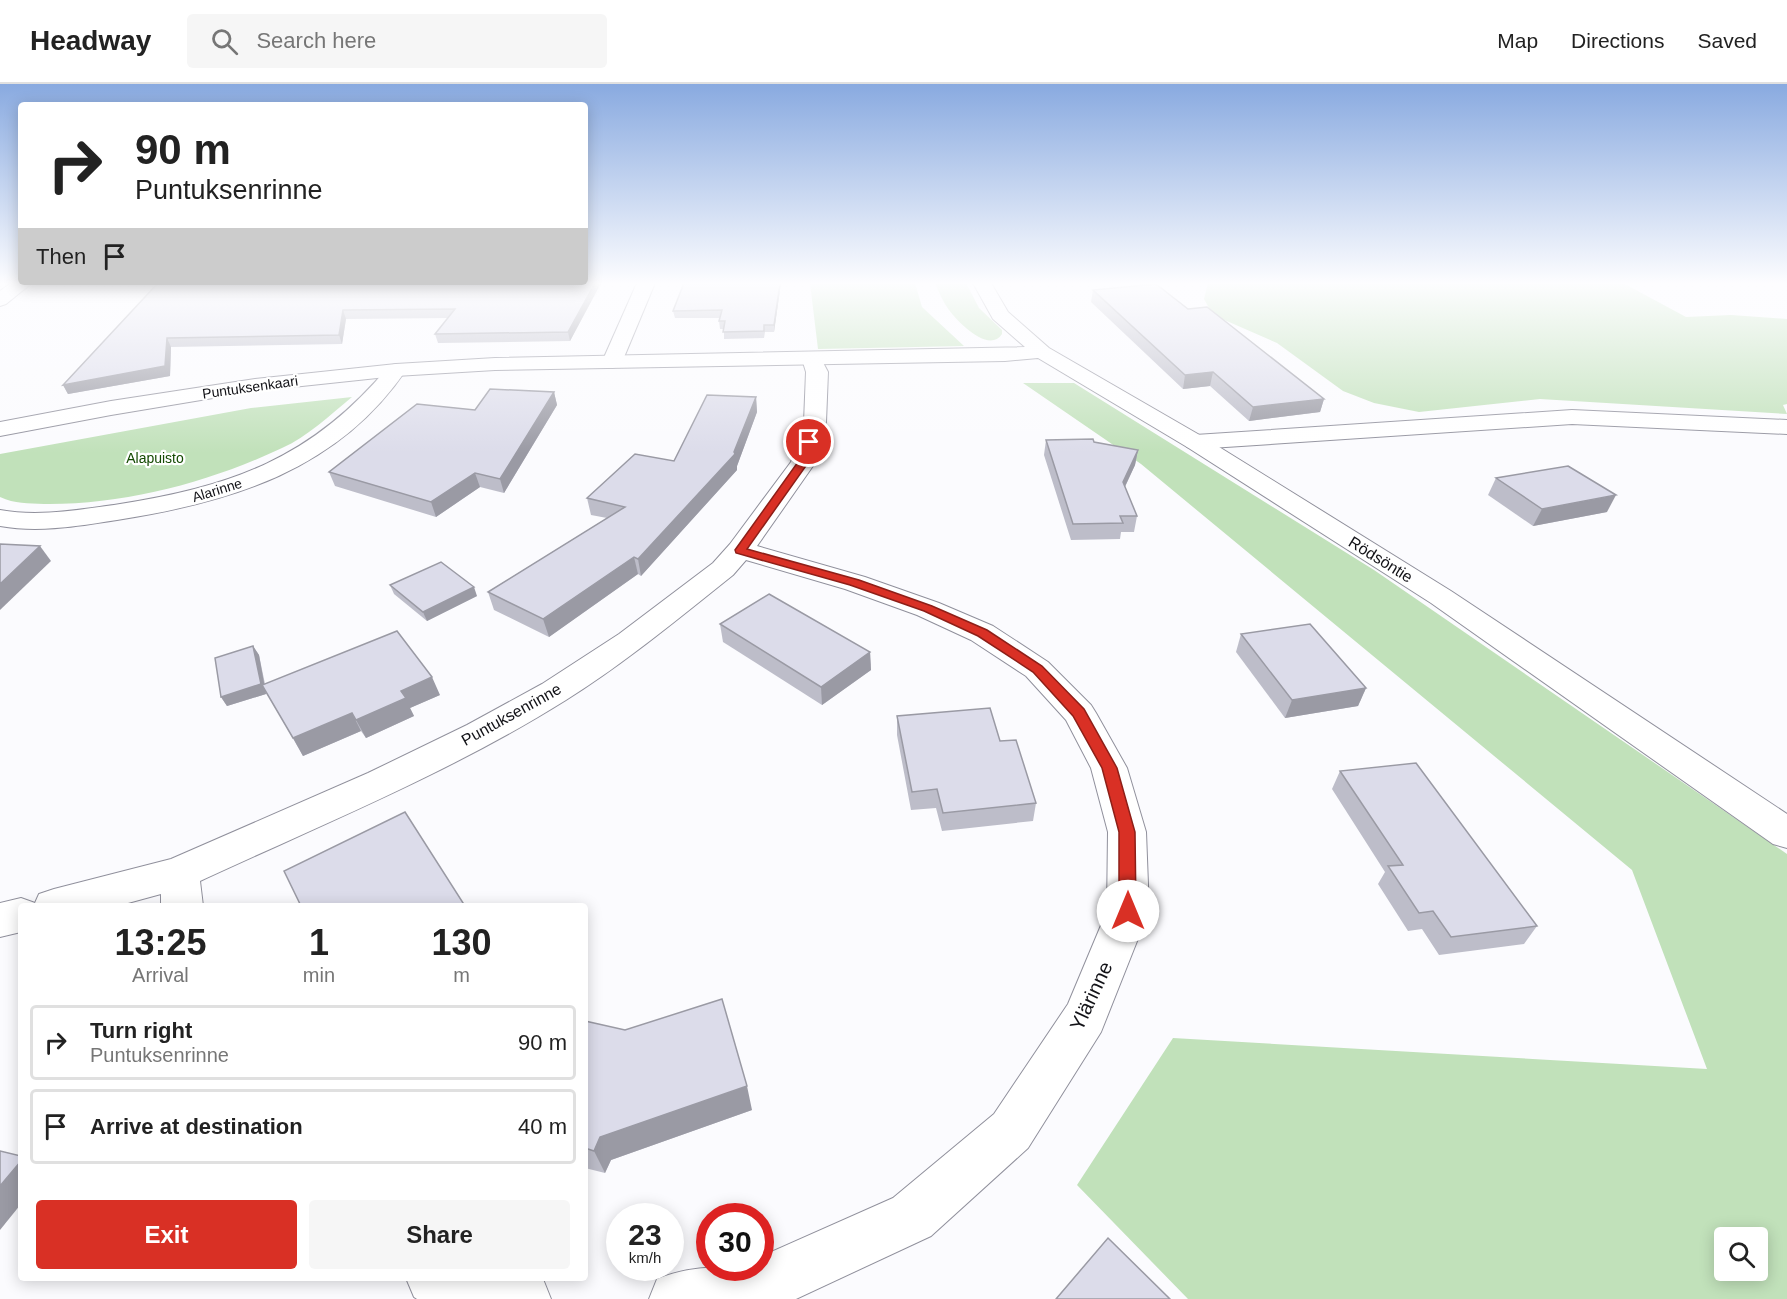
<!DOCTYPE html>
<meta charset="utf-8">
<style>
:root{--surface:#fff;--page:#f6f6f6;--text:#222;--muted:#767676;--line:#e0e0e0;--accent:#d93025}
body{margin:0;font-family:Helvetica,sans-serif;background:var(--page);color:var(--text);height:100vh;display:flex;flex-direction:column;font-size:22px;white-space:nowrap}
*{box-sizing:border-box;margin:0}
p{font-size:20px;color:var(--muted)}
.icon{flex:none;width:33px;height:33px;fill:none;stroke:currentColor;stroke-width:2;stroke-linecap:round;stroke-linejoin:round}
.map{position:relative;flex:1;overflow:hidden}
.side{position:absolute;left:18px;top:819px;width:570px;height:378px;display:flex;flex-direction:column;background:var(--surface);border-radius:6px;box-shadow:0 3px 15px #0003}
.side>*{flex:none}
.banner{position:absolute;left:18px;top:18px;width:570px;height:183px;border-radius:6px;box-shadow:0 3px 15px #0003;background:#fff;color:var(--text);overflow:hidden}
.fabs{position:absolute;left:1714px;top:1143px;display:grid;gap:12px}
.fabs a{display:grid;place-items:center;width:54px;height:54px;border-radius:6px;background:var(--surface);box-shadow:0 3px 15px #0003;font-size:30px}
.speed{position:absolute;left:606px;top:1119px;display:flex;gap:12px;font-size:30px;font-weight:700;text-align:center}
.speed>*{display:grid;place-content:center;width:78px;height:78px;border-radius:50%;background:var(--surface);box-shadow:0 3px 15px #0003;line-height:1}
.speed small{font-size:15px;font-weight:400}
.speed .limit{border:9px solid #d22;background:#fff;color:#111}
.pin{position:absolute;display:grid;place-items:center;width:51px;height:51px;color:#fff;margin:-26px;border:3px solid #fff;border-radius:50%;box-shadow:0 2px 6px #0007}
.me{position:absolute;width:66px;margin:-33px;rotate:0deg;stroke-linejoin:round;filter:drop-shadow(0 0 4px #0008)}
.turn{display:flex;align-items:center;gap:21px;height:126px;padding:0 18px;font-size:27px}
.turn .icon{width:78px;height:78px;stroke-width:2.5}
.turn b{display:block;font-size:42px;line-height:51px}
.then{display:flex;align-items:center;height:57px;padding:0 18px;background:#0003;gap:12px;font-size:22px}
.eta{display:flex;justify-content:space-evenly;align-items:center;height:102px;text-align:center}
.eta b{font-size:36px;font-weight:800;line-height:42px}
.button{display:flex;gap:12px;margin-top:auto;padding:12px 18px}
.button a{flex:1;height:69px;border-radius:6px;background:var(--accent);color:#fff;font-size:24px;font-weight:800;line-height:69px;text-align:center}
.button a+a{background:var(--page);color:var(--text)}
ul{padding:0;list-style:none}
li{display:flex;align-items:center;gap:18px;height:75px;margin:0 12px 9px;padding:0 6px;border:3px solid var(--line);border-radius:6px}
li div{flex:1}
li b{display:block;font-size:22px}
li em{font-style:normal}
header{display:flex;align-items:center;gap:36px;box-sizing:border-box;height:84px;padding:0 30px;background:var(--surface);border-bottom:2px solid var(--line)}
header strong{font-size:28px}
nav{display:flex;gap:33px;margin-inline-start:auto;font-size:21px}
.search{width:420px;height:54px;background:var(--page);display:flex;align-items:center;gap:15px;box-sizing:border-box;padding:0 21px;border-radius:6px;color:var(--muted);font-size:22px}
.map>svg:first-child{display:block}
</style>
<header>
<strong>Headway</strong>
<div class="search"><svg class="icon" aria-label="search" viewBox="0 0 24 24"><circle cx="10" cy="10" r="6"/><path d="M15 15l6 6"/></svg>Search here</div>
<nav><a>Map</a><a>Directions</a><a>Saved</a></nav>
</header>
<div class="map">
<svg width="1787" height="1215" viewBox="0 0 1787 1215">
<rect width="100%" height="100%" fill="#fbfbfe"/>
<!-- green -->
<g fill="#c1e1ba" fill-rule="evenodd">
<polygon points="810,199 915,199 922,223 964,262 818,265"/>
<path d="M 935,199 L 966,199 L 979,224 L 1002,246 L 1002,250 C 989,270 958,238 949,226 C 943,218 939,208 935,199 Z"/>
<polygon points="1208,199 1623,199 1686,233 1731,231 1787,235 1787,320 1783,321 1787,330 1540,315 1419,328 1374,319 1343,307 1277,259 1213,231 1204,215"/>
<path d="M 1023,299 L 1074,299 L 1374,486 L 1787,770 L 1787,1215 L 1188,1215 L 1077,1101 L 1173,954 L 1707,985 L 1632,786 L 1141,380 ZM 1725,1154 L 1758,1154 L 1758,1186 L 1725,1186 Z"/>
<path d="M 352,313 C 330,331 307,353 282,364 C 210,398 125,421 44,420 C 28,419 15,420 0,413 L 0,370 L 251,324 Z"/>
</g>
<g fill="none" stroke-linecap="round" stroke-linejoin="round">
<!-- minor casing -->
<g stroke="#90909c" stroke-width="2">
<g id="minor">
<polygon points="637,199 655,199 622,278 619,282 612,284 605,282 602,278"/>
<path d="M 812,269 L 819,271 L 828,288 L 826,338 L 815,379 L 757,462 L 865,493 L 939,519 L 993,542 L 1048,578 L 1091,621 L 1096,629 L 1127,684 L 1146,748 L 1149,827 L 1101,948 L 1028,1064 L 931,1152 L 796,1215 L 649,1215 L 657,1195 C 694,1180 722,1184 760,1184 L 760,1173 L 893,1114 L 994,1030 L 1068,920 L 1107,827 L 1108,748 L 1091,684 L 1066,636 L 1026,592 L 971,556 L 917,531 L 845,505 L 746,476 L 733,491 C 679,534 625,579 566,616 C 451,688 323,740 200,797 L 203,822 L 161,822 L 161,810 L 117,822 L 21,822 L 21,848 L 0,853 L 0,819 L 21,814 L 35,819 L 39,810 L 54,805 L 171,775 L 368,689 L 467,641 L 542,600 L 619,550 L 713,479 L 730,460 L 791,378 L 804,338 L 806,288 L 802,275 L 805,271 Z"/>
<path d="M 396,280 L 403,282 L 406,286 C 338,386 232,418 117,436 C 78,442 39,449 0,442 L 0,426 C 38,433 76,426 114,421 C 231,403 312,375 389,282 Z"/>
<polygon points="1572,326 1787,336 1787,350 1572,340 1195,365 1187,363 1183,358 1187,353 1195,351"/>
<polygon points="406,1194 540,1194 543,1195 551,1215 417,1215 414,1213"/>
</g>
</g>
<!-- tertiary casing -->
<g stroke="#90909c" stroke-width="2">
<g id="tertiary">
<polygon points="11,199 32,199 6,220 0,222 0,207"/>
<polygon points="973,199 991,199 1008,228 1049,264 1203,353 1451,507 1787,730 1787,764 1773,760 1431,519 1187,363 1038,274 1005,277 495,286 396,292 255,307 111,331 0,352 0,338 111,317 255,295 396,280 495,274 1025,263 993,235"/>
</g>
</g>
<!-- minor -->
<use href="#minor" fill="#fff" fill-rule="evenodd"/>
<!-- tertiary -->
<use href="#tertiary" fill="#fff" fill-rule="evenodd"/>
</g>
<!-- wall -->
<g fill="#bdbdc9">
<polygon points="158,199 601,199 570,257 438,259 435,250 448,234 346,235 342,260 171,263 170,292 68,310 63,301"/>
<polygon points="781,199 774,248 765,248 764,254 724,255 724,245 720,245 719,237 720,234 675,234 673,227"/>
<polygon points="1093,206 1188,225 1324,315 1320,328 1249,337 1210,302 1183,305 1091,218"/>
<polygon points="554,308 557,321 504,409 480,403 436,433 335,402 329,388 475,326"/>
<polygon points="756,313 757,328 737,382 737,386 641,492 638,490 549,553 494,526 488,508 607,434 591,431 587,414 674,377"/>
<polygon points="1046,356 1094,358 1138,366 1135,381 1125,403 1137,432 1134,448 1121,448 1120,455 1071,456 1044,371"/>
<polygon points="1496,394 1607,428 1533,442 1488,411"/>
<polygon points="390,501 477,512 427,537 394,510"/>
<polygon points="720,540 870,568 871,586 822,621 723,558"/>
<polygon points="1241,550 1366,604 1358,622 1285,634 1236,568"/>
<polygon points="253,562 259,571 265,600 440,611 410,624 414,632 366,654 361,647 303,672 266,607 266,610 227,622 221,613"/>
<polygon points="897,632 1000,657 1036,719 1033,737 942,747 936,724 911,726 897,651"/>
<polygon points="1340,687 1537,842 1524,860 1439,871 1422,845 1408,847 1378,800 1385,788 1332,705"/>
<polygon points="585,937 752,1026 611,1076 605,1089 585,1084"/>
</g>
<!-- shaded-wall -->
<g fill="#9a9aa4">
<polygon points="595,199 601,199 570,257 568,248"/>
<polygon points="780,199 781,199 774,248 774,241"/>
<polygon points="343,226 346,235 342,260 339,251"/>
<polygon points="167,254 171,263 170,292 68,310 63,301"/>
<polygon points="1213,288 1210,302 1183,305 1185,291"/>
<polygon points="554,308 557,321 504,409 500,395"/>
<polygon points="756,313 757,328 737,382 737,386 641,492 638,475 734,368"/>
<polygon points="1324,315 1320,328 1249,337 1253,323"/>
<polygon points="1138,366 1135,381 1120,413 1123,398"/>
<polygon points="475,389 480,403 436,433 431,418"/>
<polygon points="1616,411 1607,428 1533,442 1542,425"/>
<polygon points="40,462 51,477 0,526 0,500"/>
<polygon points="634,473 638,490 549,553 543,535"/>
<polygon points="474,503 477,512 427,537 423,528"/>
<polygon points="253,562 259,571 266,610 227,622 221,613"/>
<polygon points="870,568 871,586 822,621 821,603"/>
<polygon points="432,593 440,611 410,624 414,632 366,654 356,636 401,607"/>
<polygon points="1366,604 1358,622 1285,634 1292,616"/>
<polygon points="352,629 361,647 303,672 293,654"/>
<polygon points="747,1002 752,1026 611,1076 605,1089 594,1067 600,1053"/>
<polygon points="21,1077 21,1120 0,1146 0,1102"/>
</g>
<!-- building -->
<g fill="#dcdcea" stroke="#9a9aa4" stroke-width="1.5">
<polygon points="158,199 595,199 568,248 435,250 455,225 343,226 339,251 167,254 165,282 63,301"/>
<polygon points="684,199 780,199 774,241 764,241 764,247 723,248 725,237 719,237 722,226 673,227"/>
<polygon points="1156,200 1188,225 1207,223 1324,315 1253,323 1213,288 1185,291 1093,206"/>
<polygon points="490,305 554,308 500,395 475,389 431,418 329,388 417,320 475,326"/>
<polygon points="707,311 756,313 734,368 735,370 638,475 634,473 543,535 488,508 625,423 587,414 635,370 674,377"/>
<polygon points="1093,355 1094,358 1138,366 1123,398 1137,432 1120,432 1123,439 1073,440 1046,356"/>
<polygon points="1568,382 1616,411 1542,425 1496,394"/>
<polygon points="0,460 40,462 0,500"/>
<polygon points="441,478 474,503 423,528 390,501"/>
<polygon points="769,510 870,568 821,603 720,540"/>
<polygon points="1310,540 1366,604 1292,616 1241,550"/>
<polygon points="397,547 432,593 401,607 406,614 356,636 352,629 293,654 262,601"/>
<polygon points="253,562 261,600 221,613 215,574"/>
<polygon points="990,624 1000,657 1016,656 1036,719 943,729 937,705 912,708 897,632"/>
<polygon points="1416,679 1537,842 1451,853 1433,827 1419,829 1388,782 1403,781 1340,687"/>
<polygon points="405,728 465,822 301,822 284,787"/>
<polygon points="722,915 747,1002 600,1053 594,1067 585,1064 585,937 625,946"/>
<polygon points="0,1067 21,1072 21,1077 0,1102"/>
<polygon points="1108,1154 1170,1215 1056,1215"/>
</g>
<!-- sky -->
<linearGradient id="sky" x2="0" y2="1"><stop stop-color="#89aae0"/><stop offset="0.54" stop-color="#fdfdff"/><stop offset="1" stop-color="#fdfdff" stop-opacity="0"/></linearGradient>
<rect width="1787" height="369" fill="url(#sky)"/>
<!-- route -->
<polygon fill="#d93025" stroke="#8d1f18" stroke-width="1.5" points="809,355 814,358 808,379 747,465 859,496 932,522 987,546 1042,582 1084,625 1117,684 1135,748 1136,827 1134,832 1128,834 1122,832 1119,827 1119,748 1102,684 1073,632 1033,588 978,552 924,527 850,501 736,469 735,466 798,378 804,358"/>
<g text-anchor="middle" stroke-width="4.5" stroke-linejoin="round" paint-order="stroke">
<!-- far-street labels -->
<g font-size="14" fill="#121217" stroke="#fff">
<text transform="translate(250 303) rotate(-8)" y="5">Puntuksenkaari</text>
<text transform="translate(217 406) rotate(-17)" y="5">Alarinne</text>
</g>
<!-- far-park labels -->
<g font-size="14" fill="#134901" stroke="#fff">
<text x="155" y="379">Alapuisto</text>
</g>
<!-- street labels -->
<g font-size="16" fill="#121217" stroke="#fff">
<text transform="translate(1381 475) rotate(32)" y="6">Rödsöntie</text>
<text transform="translate(511 630) rotate(-29)" y="6">Puntuksenrinne</text>
</g>
<!-- near-street labels -->
<g font-size="20" fill="#121217" stroke="#fff">
<text transform="translate(1091 912) rotate(-65)" y="7">Ylärinne</text>
</g>
</g>
</svg>
<div class="fabs">
<a><svg class="icon" aria-label="search" viewBox="0 0 24 24"><circle cx="10" cy="10" r="6"/><path d="M15 15l6 6"/></svg></a>
</div>
<div class="speed"><div>23<small>km/h</small></div><div class="limit">30</div></div>
<div class="pin" style="left:809px;top:358px;background:#d93025"><svg class="icon" aria-label="arrive" viewBox="0 0 24 24"><path d="M6 21V4h12l-3 4 3 4H6"/></svg></div>
<svg class="me" style="left:1128px;top:827px" viewBox="-20 -20 40 40"><circle r="19" fill="#fff"/><path d="M0-13L10 11 0 6-10 11z" fill="#d93025"/></svg>
<div class="banner">
<div class="turn"><svg class="icon" aria-label="right" viewBox="0 0 24 24"><path d="M7 20v-9h11M14 6l5 5-5 5"/></svg><div><b>90 m</b>Puntuksenrinne</div></div>
<div class="then">Then<svg class="icon" aria-label="arrive" viewBox="0 0 24 24"><path d="M6 21V4h12l-3 4 3 4H6"/></svg></div>
</div>
<section class="side">
<div class="eta">
<div><b>13:25</b><p>Arrival</p></div>
<div><b>1</b><p>min</p></div>
<div><b>130</b><p>m</p></div>
</div>
<ul>
<li><svg class="icon" aria-label="right" viewBox="0 0 24 24"><path d="M7 20v-9h11M14 6l5 5-5 5"/></svg><div><b>Turn right</b><p>Puntuksenrinne</p></div><em>90 m</em></li>
<li><svg class="icon" aria-label="arrive" viewBox="0 0 24 24"><path d="M6 21V4h12l-3 4 3 4H6"/></svg><div><b>Arrive at destination</b></div><em>40 m</em></li>
</ul>
<div class="button"><a>Exit</a><a>Share</a></div>
</section>
</div>
